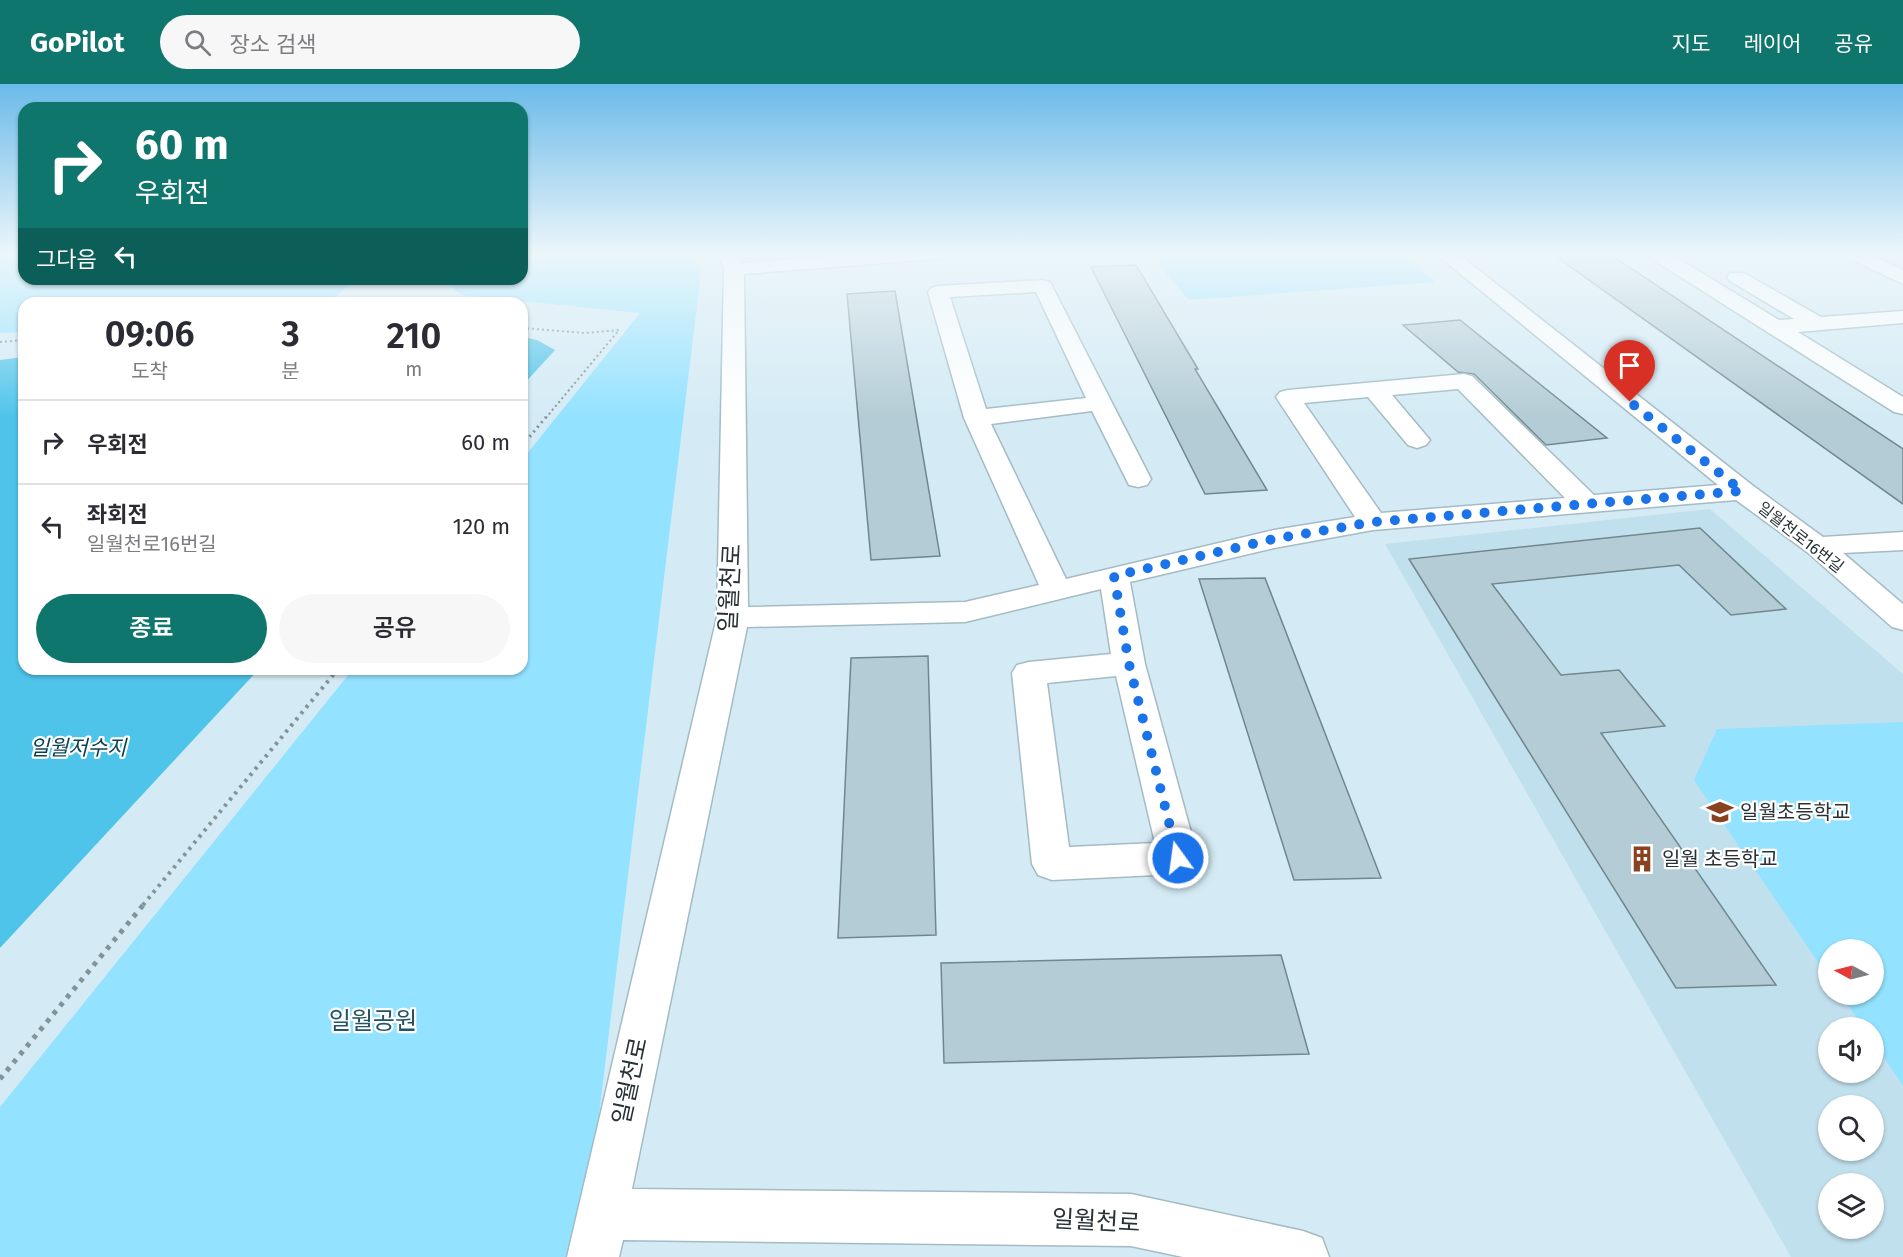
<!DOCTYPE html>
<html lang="ko">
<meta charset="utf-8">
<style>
:root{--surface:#fff;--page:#f7f7f7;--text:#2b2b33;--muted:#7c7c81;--line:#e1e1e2;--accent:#0f766e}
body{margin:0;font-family:"Fira Sans","Noto Sans KR",sans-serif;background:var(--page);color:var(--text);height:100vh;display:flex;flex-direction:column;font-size:22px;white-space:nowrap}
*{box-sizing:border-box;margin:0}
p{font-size:20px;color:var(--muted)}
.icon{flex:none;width:33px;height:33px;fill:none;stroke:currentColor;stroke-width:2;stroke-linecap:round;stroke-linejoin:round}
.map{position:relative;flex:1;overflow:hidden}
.sheet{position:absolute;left:18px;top:213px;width:510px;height:378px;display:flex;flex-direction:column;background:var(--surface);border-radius:18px;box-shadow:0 2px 4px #0004}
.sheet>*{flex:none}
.banner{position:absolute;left:18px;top:18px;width:510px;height:183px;border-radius:18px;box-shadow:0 2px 4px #0004;background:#0f766e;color:#fff;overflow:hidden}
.needle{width:39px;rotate:277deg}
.buttons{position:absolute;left:1818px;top:855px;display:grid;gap:12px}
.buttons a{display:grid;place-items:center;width:66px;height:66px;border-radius:50%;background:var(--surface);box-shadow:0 2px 4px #0004;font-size:30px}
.pin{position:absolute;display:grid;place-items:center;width:51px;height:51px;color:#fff;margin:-62px -26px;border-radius:50% 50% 50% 0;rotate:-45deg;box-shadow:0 0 6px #0007}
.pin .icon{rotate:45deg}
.me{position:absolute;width:66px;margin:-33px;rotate:346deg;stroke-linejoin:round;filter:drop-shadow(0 0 4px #0008)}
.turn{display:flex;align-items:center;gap:21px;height:126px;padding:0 18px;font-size:27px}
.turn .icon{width:78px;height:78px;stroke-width:2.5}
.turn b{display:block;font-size:42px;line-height:51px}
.then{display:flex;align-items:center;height:57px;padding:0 18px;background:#0003;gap:12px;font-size:22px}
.eta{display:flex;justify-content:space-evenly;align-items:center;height:102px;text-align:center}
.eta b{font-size:36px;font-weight:600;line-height:42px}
.primary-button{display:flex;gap:12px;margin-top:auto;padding:12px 18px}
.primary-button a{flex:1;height:69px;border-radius:36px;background:var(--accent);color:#fff;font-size:24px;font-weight:600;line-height:69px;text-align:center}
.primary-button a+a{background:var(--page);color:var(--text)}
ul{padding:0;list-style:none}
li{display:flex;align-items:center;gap:18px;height:84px;padding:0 18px;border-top:2px solid var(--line)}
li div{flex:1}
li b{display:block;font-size:22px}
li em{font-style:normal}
header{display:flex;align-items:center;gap:36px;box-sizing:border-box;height:84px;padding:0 30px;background:var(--accent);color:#fff}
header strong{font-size:28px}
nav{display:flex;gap:33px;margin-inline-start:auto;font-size:21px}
.search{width:420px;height:54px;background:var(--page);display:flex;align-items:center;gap:15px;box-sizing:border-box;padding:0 21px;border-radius:33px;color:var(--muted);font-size:22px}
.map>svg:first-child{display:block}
</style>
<header>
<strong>GoPilot</strong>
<div class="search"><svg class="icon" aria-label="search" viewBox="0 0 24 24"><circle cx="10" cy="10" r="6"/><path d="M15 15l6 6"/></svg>장소 검색</div>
<nav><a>지도</a><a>레이어</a><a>공유</a></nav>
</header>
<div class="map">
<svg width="1903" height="1173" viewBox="0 0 1903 1173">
<rect width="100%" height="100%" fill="#d4ebf5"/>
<!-- built -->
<path fill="#c1e0ed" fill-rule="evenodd" d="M 1710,425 L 1903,590 L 1903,1173 L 1791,1173 L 1385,460 ZM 1828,866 L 1874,866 L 1874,910 L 1828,910 ZM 1828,944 L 1874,944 L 1874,988 L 1828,988 ZM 1828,1022 L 1874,1022 L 1874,1066 L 1828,1066 ZM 1828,1100 L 1874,1100 L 1874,1144 L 1828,1144 Z"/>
<!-- green -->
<g fill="#93e2ff">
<polygon points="0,169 24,169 24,195 356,195 328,219 24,219 24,248 0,249"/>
<polygon points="522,169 694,169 701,188 596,1056 572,1173 0,1173 0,1023 353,585 522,585 522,376 640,229 461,211 444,195 522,195"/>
<polygon points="1148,169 1401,169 1435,198 1189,216"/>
<polygon points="1903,638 1903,1002 1874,958 1874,944 1863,943 1841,911 1874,910 1874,866 1828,866 1828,893 1694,696 1717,645"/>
</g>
<!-- water -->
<g fill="#4fc4eb">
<polygon points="522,253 537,256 555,266 522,302"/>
<polygon points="24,273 24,585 259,585 0,864 0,276"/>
</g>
<!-- building -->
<g fill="#b4ccd5" stroke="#71878f" stroke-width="1.5">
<polygon points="1551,169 1608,169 1903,365 1903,420"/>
<polygon points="1136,181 1198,285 1195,285 1267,406 1205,410 1091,183"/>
<polygon points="895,207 940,472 871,476 847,210"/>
<polygon points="1460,236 1607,354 1546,361 1474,290 1458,288 1403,241"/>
<polygon points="1700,444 1786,525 1731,531 1679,481 1492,500 1561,591 1619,586 1665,642 1601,649 1776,901 1676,904 1409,475"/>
<polygon points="1265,494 1381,794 1294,796 1199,495"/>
<polygon points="928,572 936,851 838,854 851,574"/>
<polygon points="1281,871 1309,970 944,979 941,879"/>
</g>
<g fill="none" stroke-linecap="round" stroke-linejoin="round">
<!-- minor casing -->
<g stroke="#a4bbc4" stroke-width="3">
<g id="minor">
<path d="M 718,169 L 737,169 L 741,179 L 864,169 L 946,169 L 943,173 L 936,175 L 744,190 L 748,523 L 965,518 L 1039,501 L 964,334 L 928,208 L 931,204 L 938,202 L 1043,196 L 1050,198 L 1151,395 L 1147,401 L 1138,403 L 1129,401 L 1092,327 L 991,340 L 1066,495 L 1274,446 L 1355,433 L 1276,313 L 1280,308 L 1288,306 L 1464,290 L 1472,292 L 1594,411 L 1718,401 L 1435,169 L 1457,169 L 1752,401 L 1823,453 L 1903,448 L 1903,466 L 1843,469 L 1903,520 L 1903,546 L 1892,543 L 1807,468 L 1736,416 L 1373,446 L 1274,464 L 1130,498 L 1145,580 L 1198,774 L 1192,785 L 1178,790 L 1052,796 L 1038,791 L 1032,780 L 1012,589 L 1017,581 L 1029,578 L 1111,570 L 1101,505 L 965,538 L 747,543 L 632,1105 L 1131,1110 L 1303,1147 L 1322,1154 L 1329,1173 L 1183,1173 L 1131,1162 L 623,1156 L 619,1173 L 567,1173 L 717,533 L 724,185 ZM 1036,208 L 1086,314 L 986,325 L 950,213 ZM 1458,305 L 1565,414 L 1381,429 L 1304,319 L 1368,313 L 1408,361 L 1417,364 L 1426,361 L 1430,356 L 1392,311 ZM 1116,592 L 1155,759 L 1069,763 L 1047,599 Z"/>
<polygon points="1646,169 1669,169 1779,236 1794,235 1730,197 1727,193 1730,189 1744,189 1821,233 1903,227 1903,239 1798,248 1903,313 1903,330 1894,328 1649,173"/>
<polygon points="1843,169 1868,169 1903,186 1903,200 1846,173"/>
</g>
</g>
<!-- path-far3 -->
<g stroke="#829399" stroke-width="2" stroke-dasharray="2 3" stroke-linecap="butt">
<polyline points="522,244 585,249 619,246 545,335"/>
<polyline points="0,258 24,256"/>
</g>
<!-- path-far2 -->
<polyline stroke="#829399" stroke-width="3" stroke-dasharray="2 4" stroke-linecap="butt" points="522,362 546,333"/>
<!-- path-far1 -->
<polyline stroke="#829399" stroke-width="4" stroke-dasharray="3 5" stroke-linecap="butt" points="143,821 338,585"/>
<!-- path -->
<polyline stroke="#829399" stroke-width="5" stroke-dasharray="4.5 6" stroke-linecap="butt" points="0,995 144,820"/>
<!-- minor -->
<use href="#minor" fill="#fff" fill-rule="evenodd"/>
</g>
<!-- sky -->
<linearGradient id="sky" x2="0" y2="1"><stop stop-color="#6bbae9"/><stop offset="0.51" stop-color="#ecf6fa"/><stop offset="1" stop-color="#ecf6fa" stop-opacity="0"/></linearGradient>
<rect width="1903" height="333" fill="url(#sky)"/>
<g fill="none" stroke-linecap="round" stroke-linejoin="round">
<!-- route -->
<polyline stroke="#1a73e8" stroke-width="10" stroke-dasharray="0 18" points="1178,774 1129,580 1114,492 1274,455 1373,438 1742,407 1630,318"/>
</g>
<!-- icons -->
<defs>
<g id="school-bare" transform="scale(2.07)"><path d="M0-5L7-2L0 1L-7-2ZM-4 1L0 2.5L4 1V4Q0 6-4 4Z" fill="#894120" stroke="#fff" stroke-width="2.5" paint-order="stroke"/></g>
<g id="building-bare" transform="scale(2.07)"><path d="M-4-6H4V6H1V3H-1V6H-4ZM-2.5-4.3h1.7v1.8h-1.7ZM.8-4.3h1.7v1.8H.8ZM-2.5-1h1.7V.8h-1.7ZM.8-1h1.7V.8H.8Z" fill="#894120" stroke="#fff" stroke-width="2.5" paint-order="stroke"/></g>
</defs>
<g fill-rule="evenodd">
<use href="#school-bare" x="1720" y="728"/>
<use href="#building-bare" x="1642" y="775"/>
</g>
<g text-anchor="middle" stroke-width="4.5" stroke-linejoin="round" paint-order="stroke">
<!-- far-street labels -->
<g font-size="16" fill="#283235" stroke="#fff">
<text transform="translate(1801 453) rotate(38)" y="6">일월천로16번길</text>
</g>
<!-- poi labels -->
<g font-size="20" fill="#283235" stroke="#fff" text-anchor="start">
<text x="1740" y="735">일월초등학교</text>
<text x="1662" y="782">일월 초등학교</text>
</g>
<!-- water labels -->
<g font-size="21" font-style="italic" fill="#0a3f4f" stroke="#fff">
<text x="78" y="671">일월저수지</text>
</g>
<!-- near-street labels -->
<g font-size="24" fill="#283235" stroke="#fff">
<text transform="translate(730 504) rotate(-87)" y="8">일월천로</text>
<text transform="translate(630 997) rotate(-78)" y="8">일월천로</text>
<text transform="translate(1096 1137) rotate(3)" y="8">일월천로</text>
</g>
<!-- near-park labels -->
<g font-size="24" fill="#235364" stroke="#fff">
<text x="373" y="945">일월공원</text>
</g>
</g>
</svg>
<div class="buttons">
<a><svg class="needle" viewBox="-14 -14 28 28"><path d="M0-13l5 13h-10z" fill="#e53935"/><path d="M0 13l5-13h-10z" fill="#7c7c81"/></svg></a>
<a><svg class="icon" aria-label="sound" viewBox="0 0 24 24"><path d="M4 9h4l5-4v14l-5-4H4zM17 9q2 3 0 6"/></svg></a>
<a><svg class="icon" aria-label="search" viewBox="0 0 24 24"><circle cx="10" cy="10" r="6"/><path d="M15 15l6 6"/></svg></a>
<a><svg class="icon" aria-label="layers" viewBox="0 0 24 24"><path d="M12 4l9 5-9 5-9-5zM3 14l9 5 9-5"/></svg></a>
</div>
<div class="pin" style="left:1630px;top:318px;background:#d93025"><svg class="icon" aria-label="arrive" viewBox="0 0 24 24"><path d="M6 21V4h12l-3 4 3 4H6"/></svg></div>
<svg class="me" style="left:1178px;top:774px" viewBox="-20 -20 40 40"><circle r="17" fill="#1a73e8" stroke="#fff" stroke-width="3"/><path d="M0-11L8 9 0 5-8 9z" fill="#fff"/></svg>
<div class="banner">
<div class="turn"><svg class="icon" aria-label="right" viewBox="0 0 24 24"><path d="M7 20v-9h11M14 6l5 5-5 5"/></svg><div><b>60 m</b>우회전</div></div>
<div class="then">그다음<svg class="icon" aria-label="left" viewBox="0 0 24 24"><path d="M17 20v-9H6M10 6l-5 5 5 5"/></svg></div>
</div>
<section class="sheet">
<div class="eta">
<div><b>09:06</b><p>도착</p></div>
<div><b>3</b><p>분</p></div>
<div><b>210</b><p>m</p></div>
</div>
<ul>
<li><svg class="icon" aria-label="right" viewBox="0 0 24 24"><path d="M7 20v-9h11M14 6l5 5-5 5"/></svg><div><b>우회전</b></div><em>60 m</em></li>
<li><svg class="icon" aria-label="left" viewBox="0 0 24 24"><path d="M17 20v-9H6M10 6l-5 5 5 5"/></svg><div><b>좌회전</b><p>일월천로16번길</p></div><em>120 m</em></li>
</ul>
<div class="primary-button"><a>종료</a><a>공유</a></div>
</section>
</div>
